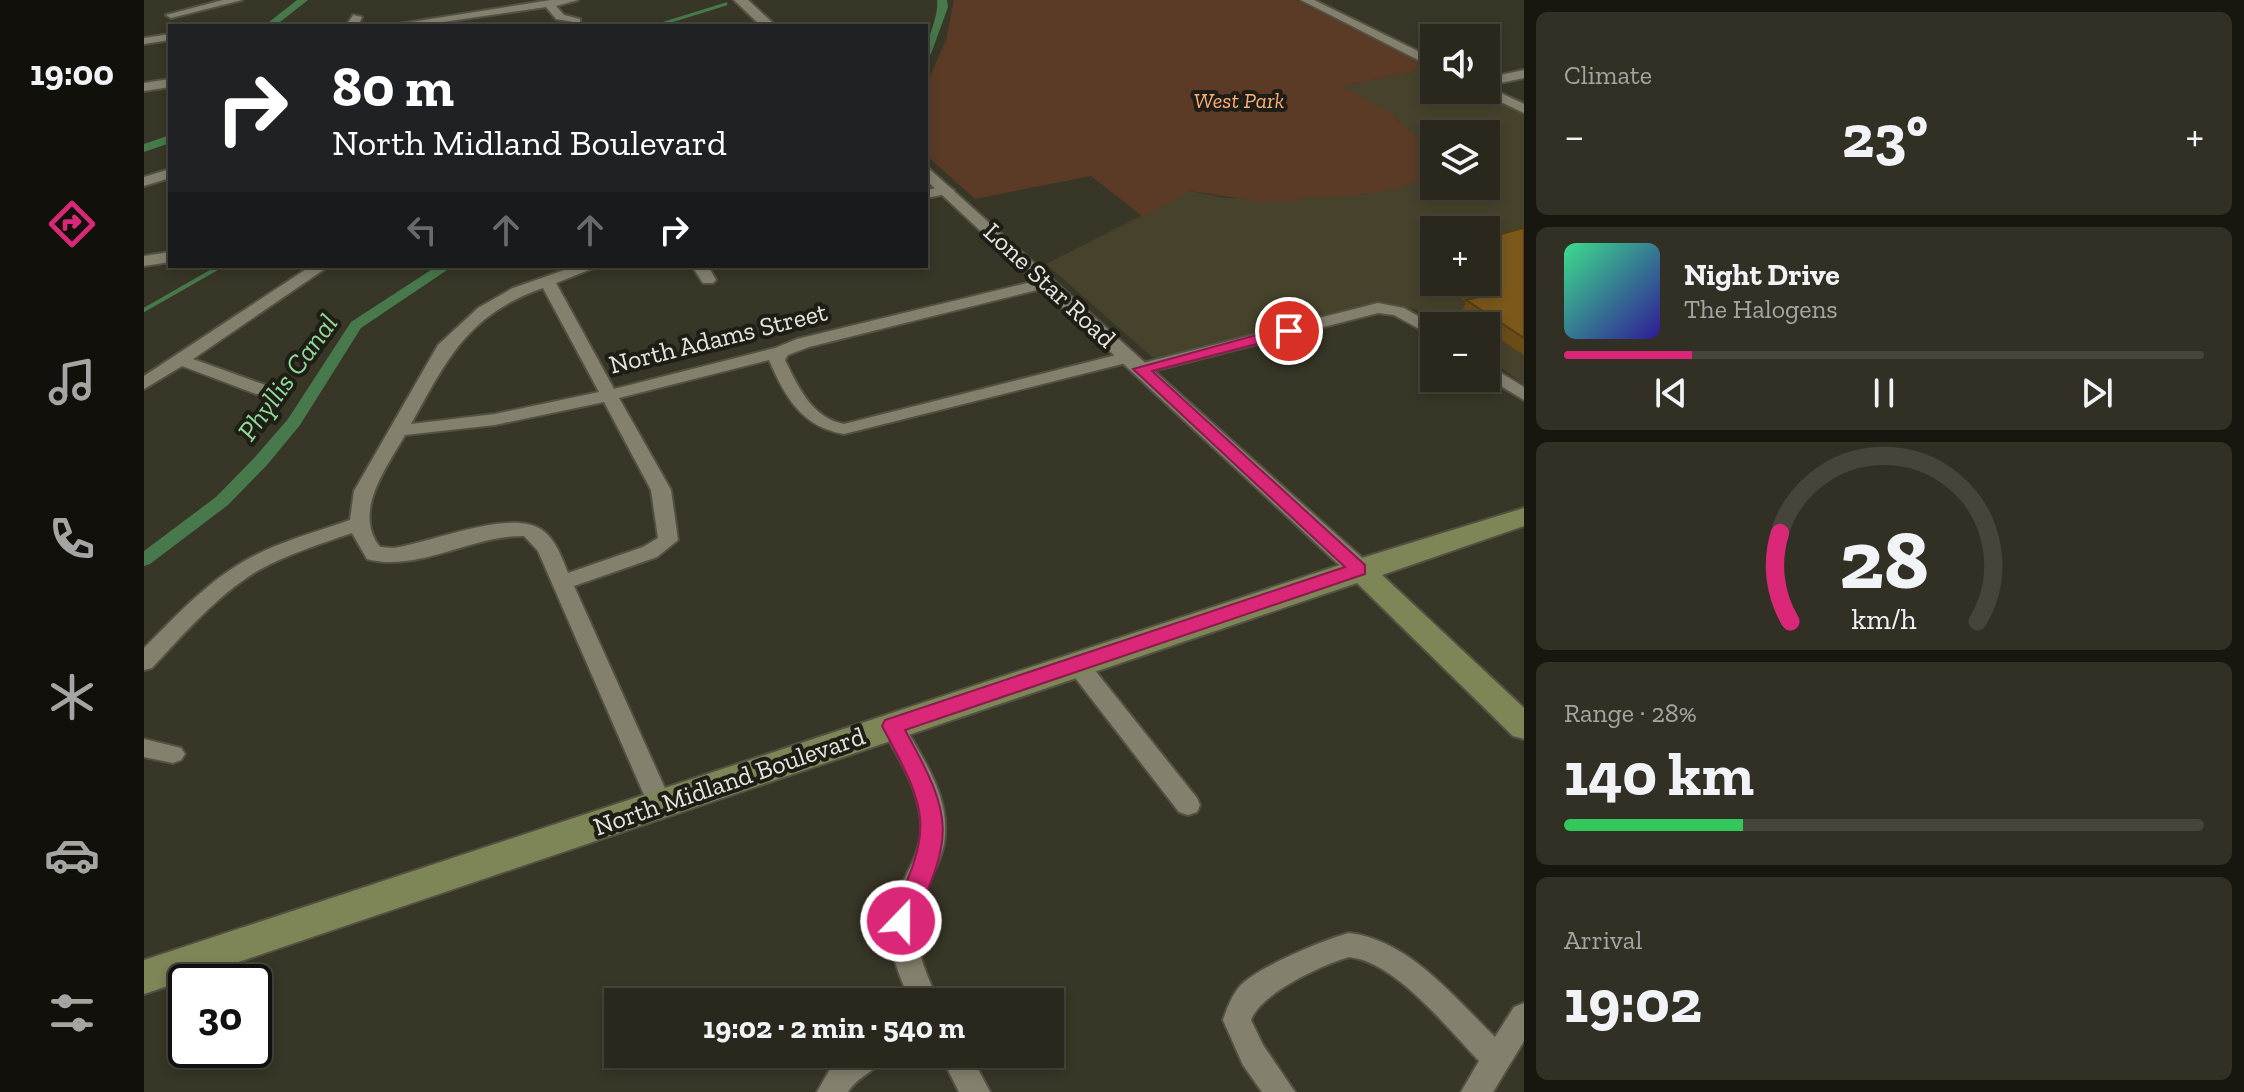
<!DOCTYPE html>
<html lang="en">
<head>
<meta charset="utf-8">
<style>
  :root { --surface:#2a281c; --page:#323025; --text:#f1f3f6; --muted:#a5a6a3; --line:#46443b; --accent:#db2777 }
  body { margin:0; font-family:"Zilla Slab",serif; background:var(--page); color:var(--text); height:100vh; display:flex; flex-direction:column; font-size:30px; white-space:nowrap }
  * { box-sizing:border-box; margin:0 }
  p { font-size:26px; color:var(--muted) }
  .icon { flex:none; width:44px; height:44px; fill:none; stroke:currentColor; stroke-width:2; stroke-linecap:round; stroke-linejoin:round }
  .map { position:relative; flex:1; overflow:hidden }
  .side { display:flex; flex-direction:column; gap:12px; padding:12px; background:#17160f; width:720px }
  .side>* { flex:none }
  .hud { position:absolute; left:24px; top:24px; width:760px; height:244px; border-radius:0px; box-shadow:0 4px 12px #0003,0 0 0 2px var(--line); background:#202124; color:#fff; overflow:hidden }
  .tools { position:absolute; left:1276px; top:24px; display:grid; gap:16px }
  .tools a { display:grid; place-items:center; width:80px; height:80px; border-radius:0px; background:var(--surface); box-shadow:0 4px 12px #0003,0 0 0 2px var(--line); font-size:40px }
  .speed { position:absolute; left:24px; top:964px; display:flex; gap:16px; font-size:40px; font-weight:700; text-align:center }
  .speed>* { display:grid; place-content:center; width:104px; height:104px; border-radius:50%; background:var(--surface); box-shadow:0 4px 12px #0003,0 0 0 2px var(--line); line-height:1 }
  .speed .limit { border:4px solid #111; border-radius:12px; background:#fff; color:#111 }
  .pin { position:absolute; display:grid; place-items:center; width:68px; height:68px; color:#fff; margin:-34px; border:4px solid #fff; border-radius:50%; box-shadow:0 2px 8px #0007 }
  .me { position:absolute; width:88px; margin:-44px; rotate:22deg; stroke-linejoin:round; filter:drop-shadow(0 0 6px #0008) }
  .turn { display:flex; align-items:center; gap:28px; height:168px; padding:0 32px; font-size:36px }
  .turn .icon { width:104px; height:104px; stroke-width:2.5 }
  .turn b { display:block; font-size:56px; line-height:68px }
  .lanes { display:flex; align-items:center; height:76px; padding:0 32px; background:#0003; justify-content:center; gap:40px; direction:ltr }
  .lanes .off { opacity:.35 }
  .big { font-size:60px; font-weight:700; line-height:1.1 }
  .side .widget { flex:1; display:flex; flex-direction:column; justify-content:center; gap:12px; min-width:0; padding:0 28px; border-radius:12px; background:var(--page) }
  .side .dial { align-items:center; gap:0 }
  .dial svg { height:208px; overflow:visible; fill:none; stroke:var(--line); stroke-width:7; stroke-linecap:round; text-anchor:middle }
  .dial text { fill:var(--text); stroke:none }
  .song { display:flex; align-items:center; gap:24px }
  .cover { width:96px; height:96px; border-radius:12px; background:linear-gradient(135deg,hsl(150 70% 55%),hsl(250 70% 35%)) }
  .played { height:8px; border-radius:4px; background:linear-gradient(90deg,var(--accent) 20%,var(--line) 20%) }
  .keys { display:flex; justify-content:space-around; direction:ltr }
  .heat { display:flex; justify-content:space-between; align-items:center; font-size:44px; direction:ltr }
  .charge { height:12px; border-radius:6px; background:linear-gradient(90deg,#34c759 28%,var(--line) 0) }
  .trip { position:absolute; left:460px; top:988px; width:460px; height:80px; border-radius:0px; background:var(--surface); box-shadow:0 4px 12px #0003,0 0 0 2px var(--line); font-weight:700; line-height:80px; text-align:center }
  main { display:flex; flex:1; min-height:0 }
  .menu { display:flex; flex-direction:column; width:144px; justify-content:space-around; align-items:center; background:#11100b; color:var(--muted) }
  .menu .icon { width:56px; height:56px }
  .menu .on { color:var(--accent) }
  .menu b { font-size:36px; color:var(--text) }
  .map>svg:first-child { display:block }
  .built { fill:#46422c; fill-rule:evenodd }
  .green { fill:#5b3b25 }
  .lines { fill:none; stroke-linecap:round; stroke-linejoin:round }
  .stream-far1 { stroke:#47794c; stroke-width:3 }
  .stream { stroke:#47794c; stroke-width:4 }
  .canal { fill:#47794c; fill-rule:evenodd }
  .minor-casing { stroke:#535143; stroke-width:4 }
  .tertiary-casing { stroke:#535143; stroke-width:4 }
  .secondary-casing { stroke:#535143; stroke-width:4 }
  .minor { fill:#83806e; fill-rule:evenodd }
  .tertiary { fill:#83806e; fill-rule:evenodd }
  .secondary { fill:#7e8556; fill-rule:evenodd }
  .wall { fill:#6b4d17 }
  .building { fill:#7c591b; stroke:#573e13; stroke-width:2 }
  .route { fill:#db2777; stroke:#8e194d; stroke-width:2 }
  .labels { text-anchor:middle; stroke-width:8; stroke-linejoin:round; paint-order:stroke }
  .far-park-label { font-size:22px; font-style:italic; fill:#ffae77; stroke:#1e1d16 }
  .street-label { font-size:26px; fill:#e7e5db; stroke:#1e1d16 }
  .water-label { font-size:28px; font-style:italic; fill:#90da97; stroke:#1e1d16 }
</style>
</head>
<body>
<main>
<nav class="menu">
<b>19:00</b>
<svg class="icon on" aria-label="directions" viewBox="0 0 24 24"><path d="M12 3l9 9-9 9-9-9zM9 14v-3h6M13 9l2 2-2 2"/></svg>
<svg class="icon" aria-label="music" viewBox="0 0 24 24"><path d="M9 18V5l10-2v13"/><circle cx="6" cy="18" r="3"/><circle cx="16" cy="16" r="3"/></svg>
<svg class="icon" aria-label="phone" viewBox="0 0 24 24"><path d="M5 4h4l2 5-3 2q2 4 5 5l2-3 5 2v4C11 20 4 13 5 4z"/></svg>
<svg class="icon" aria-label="climate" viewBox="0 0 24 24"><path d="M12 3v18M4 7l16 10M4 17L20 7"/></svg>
<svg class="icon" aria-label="car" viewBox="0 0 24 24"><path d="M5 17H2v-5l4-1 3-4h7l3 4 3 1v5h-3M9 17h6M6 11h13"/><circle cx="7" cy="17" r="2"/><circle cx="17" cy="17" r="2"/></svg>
<svg class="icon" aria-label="filters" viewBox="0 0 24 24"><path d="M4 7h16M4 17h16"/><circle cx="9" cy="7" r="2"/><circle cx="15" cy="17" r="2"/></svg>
</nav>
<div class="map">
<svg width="1380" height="1092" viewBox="0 0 1380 1092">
  <rect width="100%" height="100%" fill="#383626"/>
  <path class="built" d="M1287,68L1290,70V90H1330L1380,115V385L1342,356V326H1298L1274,310L1248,304L1225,305L1019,358L1008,357L902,264L1046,191L1081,198L1223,194L1277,141L1249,117L1197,86ZM1290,134H1342V186H1290ZM1290,230H1342V282H1290Z"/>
  <path class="green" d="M810,0H1152L1287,68L1198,86L1254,117L1250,118C1263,129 1282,140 1287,158C1297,197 1178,197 1155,198L1157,201L1120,202L1046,191L999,217L947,176L831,199L782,155V85L802,40Z"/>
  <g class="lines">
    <polyline class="stream-far1" points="511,26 582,4"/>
    <polyline class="stream" points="0,310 77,266"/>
    <g class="canal">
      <polygon points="153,0 164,0 131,26 120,26"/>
      <path d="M793,0H803L804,7L787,54L782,57C782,37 795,18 793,0Z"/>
      <polygon points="26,135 26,143 0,152 0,144"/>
      <polygon points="293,266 309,266 217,328 156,425 123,465 84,505 6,564 0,566 0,551 72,497 111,457 144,419 207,322"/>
    </g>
    <defs>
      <g id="minor">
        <polygon points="79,0 98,0 27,18 22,15"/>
        <polygon points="407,0 434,0 412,6 420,15 436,19 436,23 412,19 402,7 271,26 242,26"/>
        <polygon points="1157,0 1170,0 1290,59 1290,68"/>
        <polygon points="209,15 218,17 214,26 202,26"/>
        <polygon points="26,34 26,40 0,44 0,38"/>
        <polygon points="1380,70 1380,78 1342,86 1342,78"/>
        <polygon points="26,79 26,87 0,91 0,83"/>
        <polygon points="1342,86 1380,104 1380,113 1338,93 1336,90 1342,90"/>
        <polygon points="26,169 26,178 0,186 0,177"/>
        <polygon points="803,186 810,190 808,193 782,198 782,190"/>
        <polygon points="26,252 26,262 0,266 0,256"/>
        <polygon points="167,266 185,266 49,359 124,386 127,390 124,394 112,394 38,366 0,389 0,376"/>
        <path d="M432,266H455L412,283L470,389L631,348L653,339L904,278L909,280V286L665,347L644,355L641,360C654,387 668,418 700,424L984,352L992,357L990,361L700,434C658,427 641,397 625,360L475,398L527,490L534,540L513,557L430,586L528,804L525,811L516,814L507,811L504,804L394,551L380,536C328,535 274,573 223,559L208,533C176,544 144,554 115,570C73,595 41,633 8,668L0,670V648C30,618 60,585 97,563C130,543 169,533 206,520L210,491L294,345L334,308L369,288ZM399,288L455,392L351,414L267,424C303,359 324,314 399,288ZM460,402L507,490L514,538L499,547L424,573C418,558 412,540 398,530C368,508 286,543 250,548L236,547C208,512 243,467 261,435L351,425Z"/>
        <polygon points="548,266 564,266 572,280 569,283 559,283"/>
        <polygon points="1234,303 1260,308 1291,326 1290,337 1250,315 1234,313 997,374 989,369 991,365"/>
        <polygon points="1342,364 1380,387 1380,400 1342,377"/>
        <polygon points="933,656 941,658 1053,798 1056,805 1053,812 1044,815 1035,812 925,670 922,664 925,658"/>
        <path d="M749,717L757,720C776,754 804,792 801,833C801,852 791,869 783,885C762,929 776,961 795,1002H767C748,961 737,928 757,886C765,869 775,853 777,834C780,795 755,759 737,726L741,720Z"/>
        <polygon points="0,739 37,748 41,754 37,760 29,763 0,757"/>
        <path d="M1205,933C1265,940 1310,997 1351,1037L1370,1007L1380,1003V1041L1349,1092H1317L1335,1061C1303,1028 1252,962 1205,957C1178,965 1117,993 1107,1020L1119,1045L1151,1092H1118L1099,1065L1079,1020C1083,1008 1088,995 1096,986C1114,967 1179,940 1205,933Z"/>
        <path d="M703,1054H742C735,1071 714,1075 704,1092H673L690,1062Z"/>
        <polygon points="796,1054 826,1054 846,1092 815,1092"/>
      </g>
      <g id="tertiary">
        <polygon points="590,0 604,0 632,26 617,26"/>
        <polygon points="782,166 1224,563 1227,569 1224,575 1206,575 782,180"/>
      </g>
      <polygon id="secondary" points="1380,508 1380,526 1238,575 1380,708 1380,739 1369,736 1213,583 0,994 0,960 1205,562"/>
    </defs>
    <use href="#minor" class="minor-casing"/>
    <use href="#tertiary" class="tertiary-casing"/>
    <use href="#secondary" class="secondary-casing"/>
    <use href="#minor" class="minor"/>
    <use href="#tertiary" class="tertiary"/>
    <use href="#secondary" class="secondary"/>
  </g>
  <polygon class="wall" points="1380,228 1380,355 1342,330 1342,326 1336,326 1317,314 1322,302 1314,296 1318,282 1345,275 1348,262 1342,258 1342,238"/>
  <polygon class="building" points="1380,228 1380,338 1322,300 1339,296 1318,282 1342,282 1342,276 1347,275 1353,248 1342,242 1342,238"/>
  <path class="route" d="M1145,326L1151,327V334L1008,371L1221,565V574L761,730C811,820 810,836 766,929L757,932L749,929L745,921C789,828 787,816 738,726L741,720L1201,567L989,369Z"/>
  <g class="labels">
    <g class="far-park-label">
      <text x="1095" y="108">West Park</text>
    </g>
    <g class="street-label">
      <text transform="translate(906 285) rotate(43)" y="9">Lone Star Road</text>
      <text transform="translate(574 338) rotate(-14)" y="9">North Adams Street</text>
      <text transform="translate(585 781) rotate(-19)" y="9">North Midland Boulevard</text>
    </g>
    <g class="water-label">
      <text transform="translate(143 377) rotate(-54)" y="10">Phyllis Canal</text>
    </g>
  </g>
</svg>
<div class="tools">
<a><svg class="icon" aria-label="sound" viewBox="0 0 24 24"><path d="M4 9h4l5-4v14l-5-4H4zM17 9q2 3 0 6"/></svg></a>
<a><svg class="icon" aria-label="layers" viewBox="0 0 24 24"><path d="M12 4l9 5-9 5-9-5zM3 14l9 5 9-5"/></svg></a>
<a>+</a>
<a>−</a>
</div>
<div class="speed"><div class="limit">30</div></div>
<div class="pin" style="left:1145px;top:331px;background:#d93025"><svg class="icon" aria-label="arrive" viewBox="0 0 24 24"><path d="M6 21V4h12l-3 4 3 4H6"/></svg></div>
<svg class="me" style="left:757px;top:921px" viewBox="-20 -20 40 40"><circle r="17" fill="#db2777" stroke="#fff" stroke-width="3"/><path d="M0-11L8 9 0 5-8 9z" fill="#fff"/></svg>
<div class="trip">19:02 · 2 min · 540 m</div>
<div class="hud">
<div class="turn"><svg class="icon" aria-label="right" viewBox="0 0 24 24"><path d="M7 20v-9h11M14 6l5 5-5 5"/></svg><div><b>80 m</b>North Midland Boulevard</div></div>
<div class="lanes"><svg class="icon off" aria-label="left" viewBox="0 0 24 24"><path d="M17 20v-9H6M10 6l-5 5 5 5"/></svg><svg class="icon off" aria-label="ahead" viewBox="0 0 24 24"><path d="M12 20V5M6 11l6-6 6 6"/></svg><svg class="icon off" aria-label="ahead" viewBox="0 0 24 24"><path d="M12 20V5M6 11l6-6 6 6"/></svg><svg class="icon" aria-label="right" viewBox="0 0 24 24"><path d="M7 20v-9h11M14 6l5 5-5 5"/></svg></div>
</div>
</div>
<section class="side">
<div class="widget"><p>Climate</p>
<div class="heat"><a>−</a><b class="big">23°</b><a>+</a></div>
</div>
<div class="widget">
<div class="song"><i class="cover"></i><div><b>Night Drive</b><p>The Halogens</p></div></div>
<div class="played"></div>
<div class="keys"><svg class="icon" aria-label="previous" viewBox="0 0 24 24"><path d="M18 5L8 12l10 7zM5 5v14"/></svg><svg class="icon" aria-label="pause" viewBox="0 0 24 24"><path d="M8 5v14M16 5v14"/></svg><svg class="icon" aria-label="next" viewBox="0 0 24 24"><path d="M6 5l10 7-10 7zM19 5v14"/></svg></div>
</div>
<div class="widget dial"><svg viewBox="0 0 100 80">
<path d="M14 69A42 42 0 1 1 86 69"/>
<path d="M14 69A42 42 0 0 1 10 35" stroke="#db2777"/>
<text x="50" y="56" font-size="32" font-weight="700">28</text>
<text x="50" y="72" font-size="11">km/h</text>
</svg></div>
<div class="widget"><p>Range · 28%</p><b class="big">140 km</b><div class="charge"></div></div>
<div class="widget"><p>Arrival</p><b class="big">19:02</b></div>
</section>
</main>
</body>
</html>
